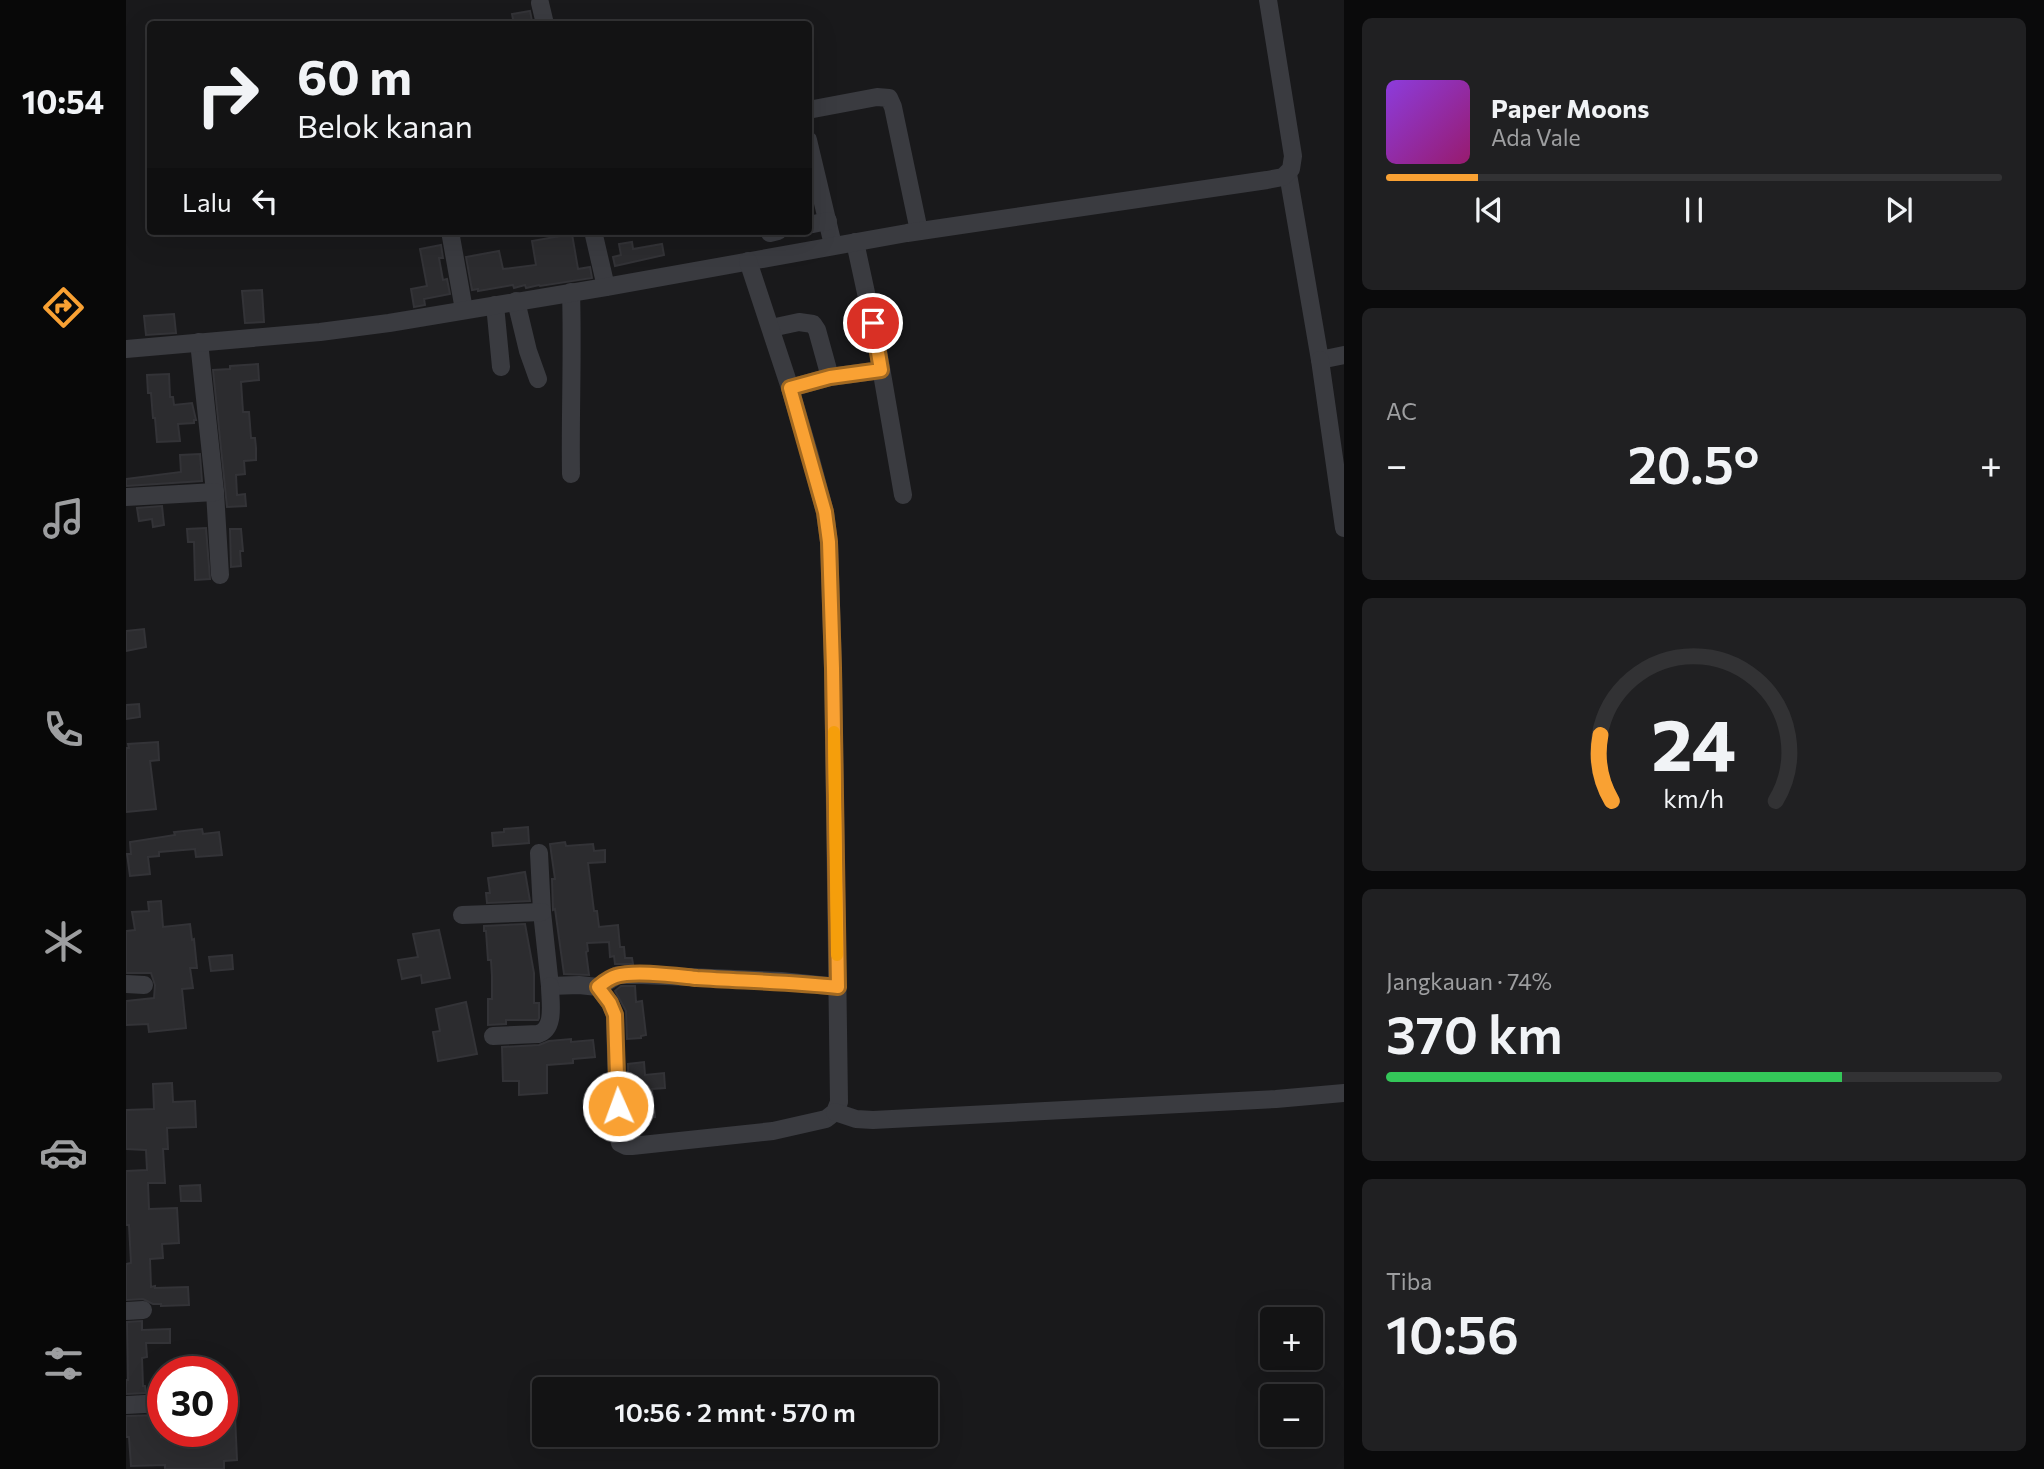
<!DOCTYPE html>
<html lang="id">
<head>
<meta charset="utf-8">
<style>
  :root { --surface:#131314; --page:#202022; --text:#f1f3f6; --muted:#9d9ea0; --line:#323234; --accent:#f9a133 }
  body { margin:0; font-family:Commissioner,sans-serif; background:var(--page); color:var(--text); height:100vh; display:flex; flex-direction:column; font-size:26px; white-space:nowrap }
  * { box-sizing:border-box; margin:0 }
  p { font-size:23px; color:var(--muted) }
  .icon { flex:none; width:38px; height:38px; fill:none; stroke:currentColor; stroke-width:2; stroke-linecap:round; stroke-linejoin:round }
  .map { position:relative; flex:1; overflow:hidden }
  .details { display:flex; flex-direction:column; gap:18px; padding:18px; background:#0a0a0b; width:700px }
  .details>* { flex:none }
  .guide { position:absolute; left:21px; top:21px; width:665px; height:214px; border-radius:7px; box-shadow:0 7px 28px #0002,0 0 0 2px var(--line); background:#131314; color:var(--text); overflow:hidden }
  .fabs { position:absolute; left:1134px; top:1307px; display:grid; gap:14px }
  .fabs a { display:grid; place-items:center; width:63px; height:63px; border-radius:7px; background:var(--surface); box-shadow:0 7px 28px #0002,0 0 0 2px var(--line); font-size:35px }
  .speed { position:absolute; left:21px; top:1356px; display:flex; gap:14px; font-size:35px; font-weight:700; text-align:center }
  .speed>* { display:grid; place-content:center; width:91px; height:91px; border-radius:50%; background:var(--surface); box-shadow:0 7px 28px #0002,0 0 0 2px var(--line); line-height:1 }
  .speed .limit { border:10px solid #d22; background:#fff; color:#111 }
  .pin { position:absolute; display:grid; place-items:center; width:60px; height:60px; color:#fff; margin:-30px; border:4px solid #fff; border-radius:50%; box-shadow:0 2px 7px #0007 }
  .me { position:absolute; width:77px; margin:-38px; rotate:358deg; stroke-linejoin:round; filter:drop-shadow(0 0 5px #0008) }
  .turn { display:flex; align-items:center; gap:24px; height:147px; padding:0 35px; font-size:32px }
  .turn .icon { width:91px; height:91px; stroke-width:2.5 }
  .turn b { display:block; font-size:49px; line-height:60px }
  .then { display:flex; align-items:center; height:66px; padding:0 35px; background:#0003; gap:14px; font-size:26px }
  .big { font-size:52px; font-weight:600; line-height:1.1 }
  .details .card { flex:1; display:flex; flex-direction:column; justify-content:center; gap:10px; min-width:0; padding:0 24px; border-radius:10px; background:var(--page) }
  .details .dial { align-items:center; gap:0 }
  .dial svg { height:182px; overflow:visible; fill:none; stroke:var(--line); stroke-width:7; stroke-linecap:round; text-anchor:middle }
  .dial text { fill:var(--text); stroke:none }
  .song { display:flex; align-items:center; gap:21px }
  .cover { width:84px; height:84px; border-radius:10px; background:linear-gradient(135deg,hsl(270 70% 55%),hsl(320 70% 35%)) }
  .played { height:7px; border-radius:4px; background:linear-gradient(90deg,var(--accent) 15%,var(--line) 15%) }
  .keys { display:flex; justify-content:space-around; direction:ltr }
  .heat { display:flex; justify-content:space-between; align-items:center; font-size:38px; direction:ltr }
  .charge { height:10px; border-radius:5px; background:linear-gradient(90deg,#34c759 74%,var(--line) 0) }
  .trip { position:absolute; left:406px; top:1377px; width:406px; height:70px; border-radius:7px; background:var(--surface); box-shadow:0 7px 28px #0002,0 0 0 2px var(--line); font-weight:600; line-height:70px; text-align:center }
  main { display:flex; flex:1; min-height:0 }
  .menu { display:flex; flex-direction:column; width:126px; justify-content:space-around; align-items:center; background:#080808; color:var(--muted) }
  .menu .icon { width:49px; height:49px }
  .menu .selected { color:var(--accent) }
  .menu b { font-size:32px; color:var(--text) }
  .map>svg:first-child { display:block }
  .building { fill:#2c2c2f; stroke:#333337; stroke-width:2 }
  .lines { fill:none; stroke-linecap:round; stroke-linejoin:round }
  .minor { stroke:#3a3b40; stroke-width:18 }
  .route-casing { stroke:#a26921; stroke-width:18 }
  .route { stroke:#f9a133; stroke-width:12 }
  .slow { stroke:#f59e0b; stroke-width:12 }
</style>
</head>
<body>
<main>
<nav class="menu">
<b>10:54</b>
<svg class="icon selected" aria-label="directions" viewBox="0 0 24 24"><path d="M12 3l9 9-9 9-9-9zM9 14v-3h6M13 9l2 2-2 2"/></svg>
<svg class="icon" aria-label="music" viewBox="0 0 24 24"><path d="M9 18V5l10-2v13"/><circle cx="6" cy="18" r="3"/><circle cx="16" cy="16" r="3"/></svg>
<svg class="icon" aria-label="phone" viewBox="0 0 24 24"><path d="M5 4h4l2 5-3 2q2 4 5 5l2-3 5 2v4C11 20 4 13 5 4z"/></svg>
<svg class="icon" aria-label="climate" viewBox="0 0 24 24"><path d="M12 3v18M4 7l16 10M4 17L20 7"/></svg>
<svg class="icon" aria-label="car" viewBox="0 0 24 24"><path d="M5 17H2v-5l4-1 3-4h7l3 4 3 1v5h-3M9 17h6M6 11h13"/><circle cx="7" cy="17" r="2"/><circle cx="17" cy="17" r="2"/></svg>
<svg class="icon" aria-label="filters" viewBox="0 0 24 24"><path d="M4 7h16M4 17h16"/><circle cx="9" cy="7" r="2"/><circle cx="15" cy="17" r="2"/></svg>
</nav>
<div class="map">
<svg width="1218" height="1469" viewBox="0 0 1218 1469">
  <rect width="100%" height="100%" fill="#19191b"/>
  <g class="building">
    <polygon points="404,11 406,21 388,24 386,14"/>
    <polygon points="446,234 452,269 464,267 466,278 414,286 413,285 400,288 399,285 388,288 387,285 352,291 352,289 346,290 340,257 373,251 377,269 410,265 406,241"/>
    <polygon points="506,242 507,249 536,244 538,255 489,266 487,257 495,255 493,244"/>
    <polygon points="315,245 317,258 313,258 317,280 321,279 324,294 298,299 299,305 288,307 285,289 301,286 294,249"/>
    <polygon points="136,290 138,322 119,323 116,291"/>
    <polygon points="48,314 50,333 20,335 18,316"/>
    <polygon points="132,364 133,380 115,382 117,412 123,412 125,438 129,438 130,448 130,460 118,461 119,474 110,475 111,495 119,494 120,506 101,507 87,370 104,369 104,366"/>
    <polygon points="43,374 44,397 47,397 48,405 66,403 70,420 68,420 68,423 52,424 54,441 31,442 29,418 27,418 25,393 22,393 21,375"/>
    <polygon points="74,454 76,481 0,486 0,479 55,472 54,455"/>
    <polygon points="36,506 38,525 27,527 26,519 13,521 11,508"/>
    <polygon points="80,528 84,579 69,580 68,542 62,542 61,529"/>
    <polygon points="104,529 115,529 117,551 114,551 115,566 105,567"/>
    <polygon points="18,629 20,647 0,651 0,631"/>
    <polygon points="13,704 14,717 0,719 0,705"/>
    <polygon points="32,742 33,760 24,761 30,809 0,812 0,748 3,748 2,744"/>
    <polygon points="402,827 403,843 367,846 366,833 378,832 378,829"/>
    <polygon points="76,829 77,834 93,832 96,855 70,857 69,849 33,852 33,856 22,857 24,874 4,876 1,854 5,854 4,842 49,835 48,832"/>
    <polygon points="439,842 440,846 467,844 468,851 479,850 479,862 462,863 468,911 471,911 473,927 492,925 494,947 498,947 499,958 506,958 507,964 489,964 488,956 484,957 483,942 461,943 462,951 460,952 463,975 438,974 429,909 427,910 426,879 429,879 424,844"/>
    <polygon points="399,872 404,901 361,903 360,893 364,893 362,878"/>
    <polygon points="35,901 37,927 64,924 66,940 68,939 71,968 64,968 67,988 56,989 60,1028 23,1032 22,1024 0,1025 0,1001 28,998 29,985 25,973 0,973 0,931 9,930 6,912 23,911 22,902"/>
    <polygon points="399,924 408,973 408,1003 413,1003 413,1018 412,1020 380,1020 380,1024 362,1025 362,999 366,999 366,976 365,960 362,960 360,931 358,931 358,926"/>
    <polygon points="313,930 324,978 296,983 295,975 276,979 272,960 292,957 287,934"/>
    <polygon points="106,955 107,969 85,971 83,957"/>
    <polygon points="495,986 509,986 510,1002 516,1001 520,1035 515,1036 515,1038 501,1039 500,1011 489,991"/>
    <polygon points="340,1002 351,1054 312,1061 307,1032 314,1031 310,1009"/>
    <polygon points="445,1039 445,1042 467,1040 469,1057 447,1059 447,1063 421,1065 421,1093 393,1095 393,1081 377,1081 376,1047 413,1045 423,1041"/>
    <polygon points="518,1062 519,1075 538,1073 539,1088 526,1089 529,1117 503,1119 502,1064"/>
    <polygon points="46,1083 47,1102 69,1101 70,1127 41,1128 42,1149 37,1149 39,1183 22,1183 23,1209 51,1208 53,1243 36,1244 37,1258 24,1259 25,1287 29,1286 29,1288 62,1287 63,1305 35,1306 35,1304 27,1304 17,1299 0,1300 0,1264 5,1263 3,1225 0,1225 0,1171 21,1170 20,1150 0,1149 0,1110 28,1109 27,1084"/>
    <polygon points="74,1185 75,1201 55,1201 54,1186"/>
    <polygon points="16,1321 16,1330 44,1329 44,1343 20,1343 21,1357 16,1358 17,1386 19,1386 20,1393 0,1394 0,1380 2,1380 1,1322"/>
    <polygon points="34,1415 35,1437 59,1436 59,1433 69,1433 69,1436 96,1435 96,1416 109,1415 111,1460 98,1461 98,1469 39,1469 39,1465 5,1466 3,1437 0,1437 0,1416"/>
  </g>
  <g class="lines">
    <g class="minor">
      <polyline points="414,3 419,24"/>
      <polyline points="682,110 751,97 763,98 767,107 793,231"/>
      <polyline points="682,140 707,245"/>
      <polyline points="1162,174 1194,360 1218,355"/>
      <polyline points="682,225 702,221"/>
      <polyline points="324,231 338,310"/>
      <polyline points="467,231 480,287"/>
      <polyline points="644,233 652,231"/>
      <polyline points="729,242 750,339 777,495"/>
      <path d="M445,292C447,353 444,413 445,474"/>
      <polyline points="390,301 402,351 412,379"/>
      <polyline points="369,305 375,367"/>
      <polyline points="645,328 673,322 687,324 691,330 704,377"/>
      <polyline points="73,342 89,492 94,575"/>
      <polyline points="0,349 194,332 263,323 480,287 781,233 1141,180 1157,177 1165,169 1167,156 1142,0"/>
      <polyline points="1194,360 1218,528"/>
      <polyline points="664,388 704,377 755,370"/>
      <polyline points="0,497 89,492"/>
      <polyline points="413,853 416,912 424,986 453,985 472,987 484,1003 489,1015 492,1135 494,1143 500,1146 506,1146 647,1131 700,1119 709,1112 713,1102 707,668 703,542 699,512 684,456 664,388 622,261"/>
      <polyline points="336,915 416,912"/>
      <polyline points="0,984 18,985"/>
      <polyline points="472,987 492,975 516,975 655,981 712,987"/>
      <path d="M367,1036L412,1034C430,1029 424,1001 424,986"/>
      <polyline points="709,1112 730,1119 747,1120 1150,1099 1218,1093"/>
      <polyline points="0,1311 17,1310"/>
      <polyline points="0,1405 37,1403"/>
    </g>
  </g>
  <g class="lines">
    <defs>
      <path id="route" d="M492,1106L489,1015L484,1003L472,987C477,983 483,978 490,976C509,970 551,976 571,978C618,981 665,982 712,987L707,668L703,542L699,512L664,388L704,377L755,370L747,323"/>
    </defs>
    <use href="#route" class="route-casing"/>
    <use href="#route" class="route"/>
    <polyline class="slow" points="708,732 711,955"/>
  </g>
</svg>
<div class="fabs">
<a>+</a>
<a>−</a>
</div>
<div class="speed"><div class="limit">30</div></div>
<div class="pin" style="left:747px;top:323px;background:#d93025"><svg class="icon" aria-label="arrive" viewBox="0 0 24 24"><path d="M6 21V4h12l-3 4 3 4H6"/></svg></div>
<svg class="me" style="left:492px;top:1106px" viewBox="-20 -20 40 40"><circle r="17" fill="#f9a133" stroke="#fff" stroke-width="3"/><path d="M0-11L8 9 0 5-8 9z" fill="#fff"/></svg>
<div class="trip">10:56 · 2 mnt · 570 m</div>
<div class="guide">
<div class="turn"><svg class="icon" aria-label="right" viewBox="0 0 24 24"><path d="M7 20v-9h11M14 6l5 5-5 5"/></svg><div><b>60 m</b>Belok kanan</div></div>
<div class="then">Lalu<svg class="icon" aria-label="left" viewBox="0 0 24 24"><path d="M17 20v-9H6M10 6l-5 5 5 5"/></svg></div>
</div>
</div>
<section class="details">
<div class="card">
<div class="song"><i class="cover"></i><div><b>Paper Moons</b><p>Ada Vale</p></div></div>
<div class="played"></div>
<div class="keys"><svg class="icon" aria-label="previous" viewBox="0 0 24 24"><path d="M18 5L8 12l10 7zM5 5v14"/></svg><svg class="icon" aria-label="pause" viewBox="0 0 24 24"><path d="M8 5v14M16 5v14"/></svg><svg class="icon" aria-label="next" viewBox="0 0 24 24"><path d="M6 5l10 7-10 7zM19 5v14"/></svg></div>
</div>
<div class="card"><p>AC</p>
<div class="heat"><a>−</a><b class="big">20.5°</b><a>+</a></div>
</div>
<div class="card dial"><svg viewBox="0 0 100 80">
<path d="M14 69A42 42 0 1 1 86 69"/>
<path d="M14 69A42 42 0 0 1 9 40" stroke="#f9a133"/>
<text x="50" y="56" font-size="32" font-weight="700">24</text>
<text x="50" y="72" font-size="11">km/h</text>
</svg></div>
<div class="card"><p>Jangkauan · 74%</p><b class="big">370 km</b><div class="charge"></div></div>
<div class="card"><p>Tiba</p><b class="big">10:56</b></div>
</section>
</main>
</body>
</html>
